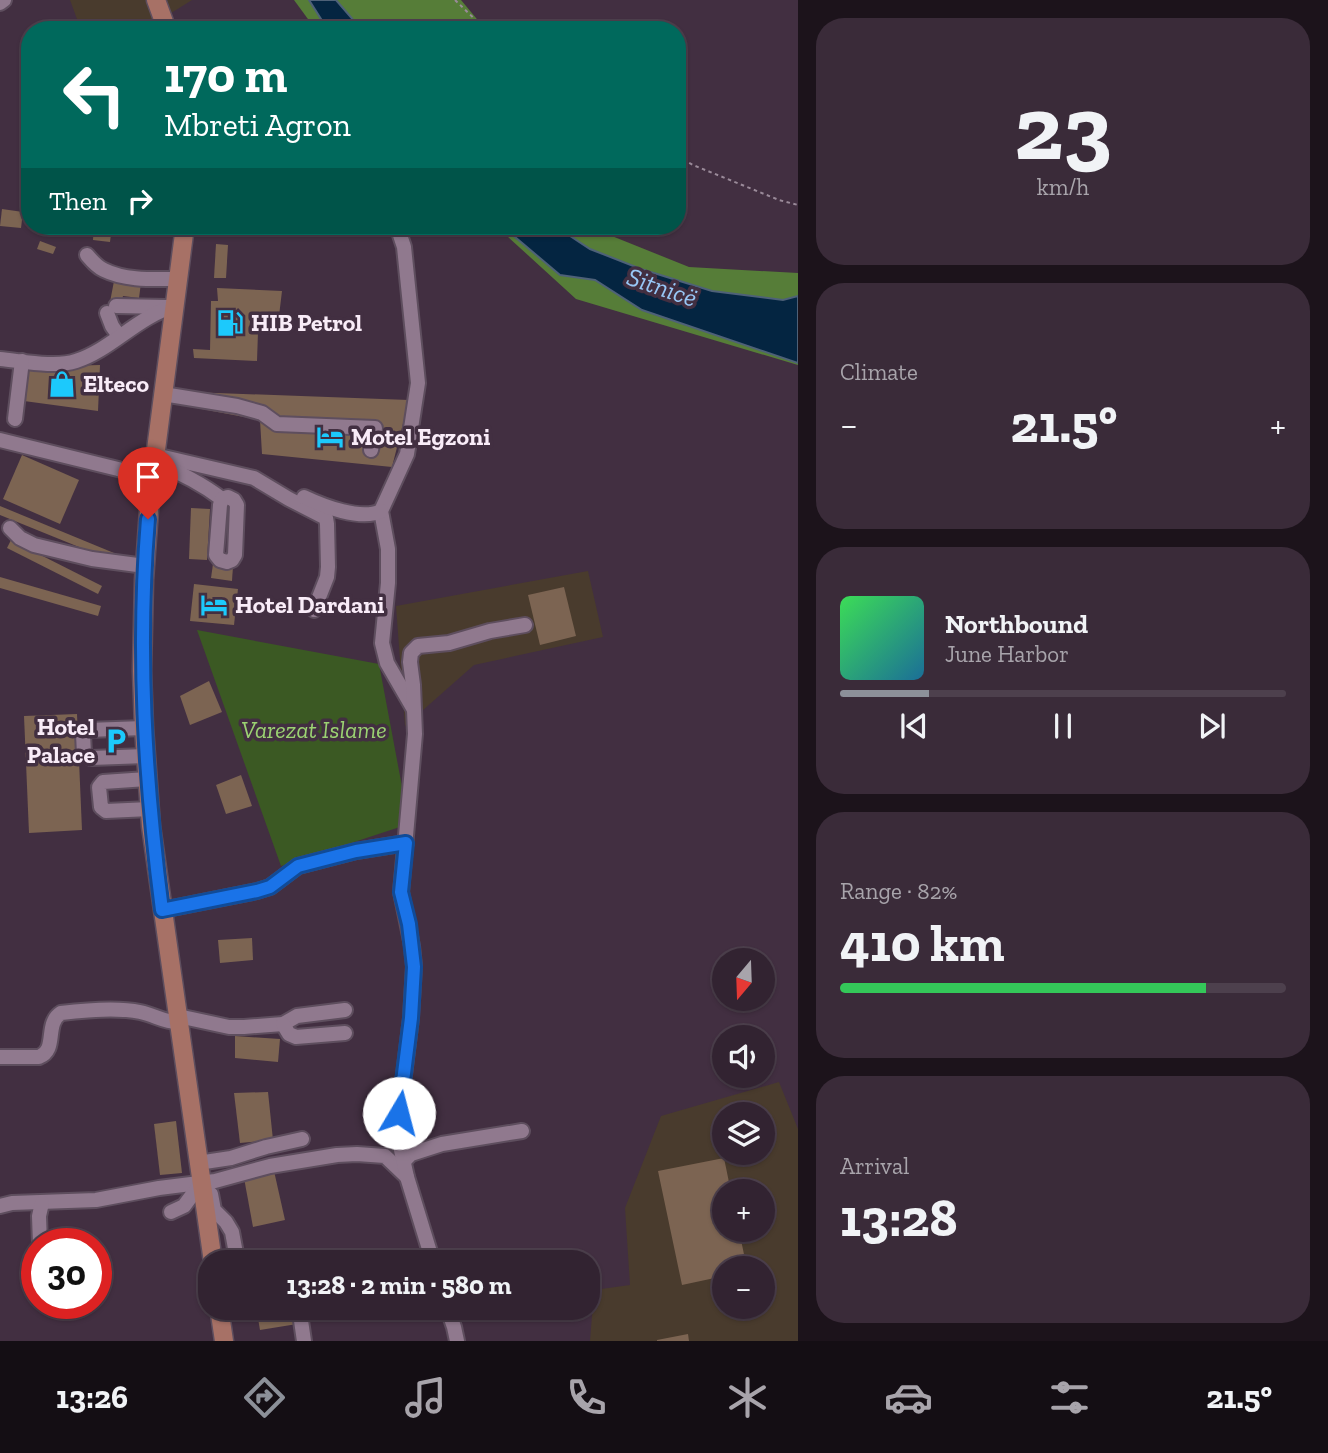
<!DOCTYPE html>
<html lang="en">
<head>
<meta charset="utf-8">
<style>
  :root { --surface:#322331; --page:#3a2b39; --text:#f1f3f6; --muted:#a8a4ab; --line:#4d404d; --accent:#8c9099 }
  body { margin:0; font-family:"Zilla Slab",serif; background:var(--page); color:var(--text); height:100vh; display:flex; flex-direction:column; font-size:26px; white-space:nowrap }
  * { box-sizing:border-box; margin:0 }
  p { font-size:23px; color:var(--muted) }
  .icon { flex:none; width:38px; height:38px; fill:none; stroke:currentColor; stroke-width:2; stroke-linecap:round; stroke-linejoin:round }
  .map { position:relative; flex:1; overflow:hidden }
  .sheet { display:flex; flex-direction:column; gap:18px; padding:18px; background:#1c131b; width:530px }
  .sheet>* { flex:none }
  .hud { position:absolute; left:21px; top:21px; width:665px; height:214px; border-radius:28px; box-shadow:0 2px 5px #0004,0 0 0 2px var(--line); background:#00695c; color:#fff; overflow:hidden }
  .needle { width:46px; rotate:199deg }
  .fabs { position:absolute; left:712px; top:948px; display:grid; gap:14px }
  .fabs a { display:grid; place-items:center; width:63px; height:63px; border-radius:50%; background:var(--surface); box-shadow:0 2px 5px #0004,0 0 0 2px var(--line); font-size:35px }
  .speed { position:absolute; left:21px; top:1228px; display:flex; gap:14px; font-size:35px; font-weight:700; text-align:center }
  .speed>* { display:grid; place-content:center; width:91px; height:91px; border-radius:50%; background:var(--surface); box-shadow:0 2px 5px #0004,0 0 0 2px var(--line); line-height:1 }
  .speed .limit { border:10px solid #d22; background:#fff; color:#111 }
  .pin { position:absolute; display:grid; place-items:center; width:60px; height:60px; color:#fff; margin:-72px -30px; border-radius:50% 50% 50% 0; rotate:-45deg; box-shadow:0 0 7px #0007 }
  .pin .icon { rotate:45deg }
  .me { position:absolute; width:77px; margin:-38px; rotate:8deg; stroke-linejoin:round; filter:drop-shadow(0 0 5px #0008) }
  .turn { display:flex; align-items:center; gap:24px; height:147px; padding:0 28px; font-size:32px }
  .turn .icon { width:91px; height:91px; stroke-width:2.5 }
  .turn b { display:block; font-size:49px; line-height:60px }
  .then { display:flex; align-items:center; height:66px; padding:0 28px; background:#0003; gap:14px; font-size:26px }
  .big { font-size:52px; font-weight:800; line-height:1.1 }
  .sheet .card { flex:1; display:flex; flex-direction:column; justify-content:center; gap:10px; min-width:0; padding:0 24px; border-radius:28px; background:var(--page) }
  .sheet .dial { align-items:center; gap:0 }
  .dial b { font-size:91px; line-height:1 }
  .song { display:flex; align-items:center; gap:21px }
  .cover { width:84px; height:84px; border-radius:10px; background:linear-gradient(135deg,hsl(130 70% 55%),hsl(200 70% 35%)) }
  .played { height:7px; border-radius:4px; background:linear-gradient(90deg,var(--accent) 20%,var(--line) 20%) }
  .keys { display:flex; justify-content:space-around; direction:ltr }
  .heat { display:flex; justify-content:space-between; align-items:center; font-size:38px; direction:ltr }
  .charge { height:10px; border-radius:5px; background:linear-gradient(90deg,#34c759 82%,var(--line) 0) }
  .trip { position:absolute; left:198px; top:1250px; width:402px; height:70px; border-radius:28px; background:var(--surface); box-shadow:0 2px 5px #0004,0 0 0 2px var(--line); font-weight:800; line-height:70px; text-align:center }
  .menu { display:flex; height:112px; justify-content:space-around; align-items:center; background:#140e14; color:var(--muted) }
  .menu .icon { width:49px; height:49px }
  .menu .active { color:var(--accent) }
  .menu b { font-size:32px; color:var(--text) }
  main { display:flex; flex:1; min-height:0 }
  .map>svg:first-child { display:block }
  .commercial { fill:#493b2d; fill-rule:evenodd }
  .green { fill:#3b5923 }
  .forest { fill:#567d38 }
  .water { fill:#042541; stroke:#4e6178; stroke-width:2 }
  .building { fill:#7c6452 }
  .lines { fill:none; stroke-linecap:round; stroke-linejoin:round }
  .minor-casing { stroke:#5e4e5e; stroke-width:18 }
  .major-casing { stroke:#5e4e5e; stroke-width:21 }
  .path { stroke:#9a8a99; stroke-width:2; stroke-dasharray:3.5 3.5; stroke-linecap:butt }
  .minor { stroke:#90798e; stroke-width:14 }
  .major { stroke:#a77166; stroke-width:18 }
  .route-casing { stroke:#114b97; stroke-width:18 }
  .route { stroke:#1a73e8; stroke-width:12 }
  .labels { text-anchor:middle; stroke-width:7; stroke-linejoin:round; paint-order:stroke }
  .poi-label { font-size:24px; font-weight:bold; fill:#f9ecf8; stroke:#422f41; text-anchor:start }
  .park-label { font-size:24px; font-style:italic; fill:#9bd272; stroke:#422f41 }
  .water-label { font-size:26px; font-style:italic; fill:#98c7f6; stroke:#422f41 }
</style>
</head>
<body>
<main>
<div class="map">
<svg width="798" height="1341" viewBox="0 0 798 1341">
  <rect width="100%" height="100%" fill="#422f41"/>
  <g class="commercial">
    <polygon points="70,0 192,0 168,15 171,30 81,30"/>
    <polygon points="588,571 603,637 474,665 405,726 396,606"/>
    <path d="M779,1082L798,1129V1341H590L594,1290L630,1285L625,1208L661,1116ZM724,1115H763V1153H724ZM724,1192H763V1230H724ZM724,1269H763V1307H724Z"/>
  </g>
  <polygon class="green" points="197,630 379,664 409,824 281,866"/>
  <g class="forest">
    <polygon points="294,0 461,0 486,30 316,30"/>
    <polygon points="496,226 587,226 689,267 798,273 798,365 576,299"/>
  </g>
  <g class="water">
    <polygon points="309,0 336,0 362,30 328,30"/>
    <polygon points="502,226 555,226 590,249 641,269 712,291 783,300 798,296 798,363 642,310 595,280 560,275"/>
  </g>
  <g class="building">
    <polygon points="2,209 23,212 21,228 0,226"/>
    <polygon points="94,226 112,227 110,242 93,240"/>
    <polygon points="40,241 56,247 53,254 37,249"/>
    <polygon points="216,244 228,245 226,278 214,278"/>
    <polygon points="114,281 141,283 139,298 123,296 121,305 110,302"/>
    <polygon points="217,288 282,291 279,316 251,315 249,329 258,332 257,361 194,358 193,349 210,350 211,301 218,301"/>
    <polygon points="100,365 98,411 24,401 27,367"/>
    <polygon points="190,392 409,400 392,467 262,454 260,420 191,407"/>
    <polygon points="22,455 79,480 60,524 3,499"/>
    <polygon points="0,506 114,553 111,560 0,515"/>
    <polygon points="191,508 210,509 207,560 189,559"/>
    <polygon points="11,540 102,586 98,594 7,548"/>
    <polygon points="213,564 233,566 232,581 211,578"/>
    <polygon points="0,577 101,606 98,616 0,588"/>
    <polygon points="194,584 238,589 234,625 190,621"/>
    <polygon points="564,587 576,636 540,645 528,595"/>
    <polygon points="209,681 222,712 190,725 180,696"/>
    <polygon points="77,714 82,830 29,833 24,716"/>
    <polygon points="241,775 252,806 226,814 216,785"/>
    <polygon points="252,938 253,960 220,963 218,940"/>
    <polygon points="235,1036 280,1039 278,1062 235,1058"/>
    <polygon points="268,1092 273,1140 240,1143 234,1093"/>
    <polygon points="176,1121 182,1173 160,1175 154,1124"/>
    <polygon points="724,1158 731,1192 724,1192 724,1230 739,1230 747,1269 724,1269 724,1276 682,1285 658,1171"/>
    <polygon points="274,1171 285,1220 253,1227 244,1178"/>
    <polygon points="256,1307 294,1307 297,1324 260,1330"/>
    <polygon points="688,1334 689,1341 657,1341 657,1340"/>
  </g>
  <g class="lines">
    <defs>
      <g id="minor">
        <polyline points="0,3 4,0"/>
        <polyline points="397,226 404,247 418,383 407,454 381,511 388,549 388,583 382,643 387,663 413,708"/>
        <path d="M87,255C92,261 97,267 104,270C126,281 155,279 178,279"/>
        <polyline points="116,306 167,307"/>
        <polyline points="107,313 112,326 119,336"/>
        <path d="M0,359C22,361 55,368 76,361C111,350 138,316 175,306"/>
        <polyline points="163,394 237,406 262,413 277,424 375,428 371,450"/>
        <polyline points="15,419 22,361"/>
        <polyline points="0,440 118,469 153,480"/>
        <polyline points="155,455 254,478 289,499 326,518 327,524 328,567 327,577 314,610"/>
        <path d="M154,462C179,472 201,483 222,499"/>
        <polygon points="228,497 234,500 237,505 235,555 232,560 227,562 220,560 216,555 220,505 222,499"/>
        <path d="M304,497C323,506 361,521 381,511"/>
        <polyline points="10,528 20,538 34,545 92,559 145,566"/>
        <polyline points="144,728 87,730 83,734 84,754 91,758 146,756"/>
        <polyline points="147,779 103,782 99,787 101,807 106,811 150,809"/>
        <polyline points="162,910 257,891 270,887 298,866 356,851 406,843"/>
        <polyline points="178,1016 229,1027 244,1027 283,1024 297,1016 345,1010"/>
        <polyline points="283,1024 289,1034 296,1037 345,1033"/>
        <path d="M0,1057H39C58,1050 44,1024 61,1013C85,1010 117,1007 140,1012C155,1015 163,1022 178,1022"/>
        <polyline points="404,1161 411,1154 442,1144 522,1131"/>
        <polyline points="198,1163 231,1158 266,1147 302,1139"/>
        <polyline points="211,1194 214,1210 226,1222 232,1232 237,1259"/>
        <polyline points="0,1206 12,1203 96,1200 159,1188 215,1181 270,1166 337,1155 357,1154 385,1156 407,1177"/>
        <polyline points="171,1212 184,1206 201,1183"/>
        <polyline points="40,1244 39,1216 42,1203"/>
        <polyline points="433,1262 407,1177 397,1132 411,1018 414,966 412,946 401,892 415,734 413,685 410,662 411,653 418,646 449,643 490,631 525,625"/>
        <polyline points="299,1307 304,1341"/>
        <polyline points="447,1307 454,1327 457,1341"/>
      </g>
      <g id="major">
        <polyline points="156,0 167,30"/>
        <polyline points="185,226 150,496 144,580 142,671 144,728 151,826 213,1262"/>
        <polyline points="219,1307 224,1341"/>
      </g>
    </defs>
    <use href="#minor" class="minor-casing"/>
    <use href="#major" class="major-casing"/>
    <g class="path">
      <polyline points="455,0 486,30"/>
      <polyline points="677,156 693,165 779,200 798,205"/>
    </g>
    <use href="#minor" class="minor"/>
    <use href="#major" class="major"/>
  </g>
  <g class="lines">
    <defs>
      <path id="route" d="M148,519C137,651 145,779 162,910L257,891L270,887L298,866L356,851L406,843L401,892L409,924L414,967L411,1018L399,1113"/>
    </defs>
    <use href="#route" class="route-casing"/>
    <use href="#route" class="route"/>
  </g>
  <defs>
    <symbol id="fuel-bare" viewBox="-9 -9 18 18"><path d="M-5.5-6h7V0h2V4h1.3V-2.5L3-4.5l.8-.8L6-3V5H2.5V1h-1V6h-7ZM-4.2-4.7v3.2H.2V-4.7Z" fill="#1cc9fc" stroke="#422f41" stroke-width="2.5" paint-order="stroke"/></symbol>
    <symbol id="shop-bare" viewBox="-9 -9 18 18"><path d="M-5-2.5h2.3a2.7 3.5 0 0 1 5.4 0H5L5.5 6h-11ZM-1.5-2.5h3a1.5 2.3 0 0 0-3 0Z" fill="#1cc9fc" stroke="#422f41" stroke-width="2.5" paint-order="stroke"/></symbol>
    <symbol id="hotel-bare" viewBox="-9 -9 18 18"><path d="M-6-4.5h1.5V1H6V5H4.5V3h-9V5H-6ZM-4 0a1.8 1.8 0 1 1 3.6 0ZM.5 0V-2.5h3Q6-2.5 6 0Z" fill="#1cc9fc" stroke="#422f41" stroke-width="2.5" paint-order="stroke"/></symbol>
    <symbol id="parking-bare" viewBox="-9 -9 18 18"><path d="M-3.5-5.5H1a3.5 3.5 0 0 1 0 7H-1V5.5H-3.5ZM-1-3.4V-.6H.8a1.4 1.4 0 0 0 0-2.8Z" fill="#1cc9fc" stroke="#422f41" stroke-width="2.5" paint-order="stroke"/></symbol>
  </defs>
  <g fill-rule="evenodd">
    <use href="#fuel-bare" x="211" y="304" width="38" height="38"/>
    <use href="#shop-bare" x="43" y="365" width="38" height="38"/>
    <use href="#hotel-bare" x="311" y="418" width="38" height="38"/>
    <use href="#hotel-bare" x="195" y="586" width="38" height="38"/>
    <use href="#parking-bare" x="97" y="722" width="38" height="38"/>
  </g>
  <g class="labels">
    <g class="poi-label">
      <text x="251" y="331">HIB Petrol</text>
      <text x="83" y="392">Elteco</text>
      <text x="351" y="445">Motel Egzoni</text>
      <text x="235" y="613">Hotel Dardani</text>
      <text x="95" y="735" text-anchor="end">Hotel<tspan x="95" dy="28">Palace</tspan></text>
    </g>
    <g class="park-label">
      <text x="314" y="738">Varezat Islame</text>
    </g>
    <g class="water-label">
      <text transform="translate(662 287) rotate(19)" y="9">Sitnicë</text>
    </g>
  </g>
</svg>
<div class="fabs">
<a><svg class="needle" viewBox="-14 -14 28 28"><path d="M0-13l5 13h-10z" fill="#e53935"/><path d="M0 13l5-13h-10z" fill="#a8a4ab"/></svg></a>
<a><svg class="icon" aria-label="sound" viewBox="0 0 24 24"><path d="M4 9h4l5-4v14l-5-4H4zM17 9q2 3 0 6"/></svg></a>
<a><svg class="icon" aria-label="layers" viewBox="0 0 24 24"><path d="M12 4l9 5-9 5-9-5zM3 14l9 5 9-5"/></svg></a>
<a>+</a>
<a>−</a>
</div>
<div class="speed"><div class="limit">30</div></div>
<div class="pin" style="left:148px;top:519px;background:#d93025"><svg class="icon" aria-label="arrive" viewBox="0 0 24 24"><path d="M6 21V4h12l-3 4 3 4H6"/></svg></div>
<svg class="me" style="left:399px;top:1113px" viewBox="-20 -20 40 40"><circle r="19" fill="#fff"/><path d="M0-13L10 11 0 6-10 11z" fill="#1a73e8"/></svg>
<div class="trip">13:28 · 2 min · 580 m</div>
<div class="hud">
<div class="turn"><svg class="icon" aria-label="left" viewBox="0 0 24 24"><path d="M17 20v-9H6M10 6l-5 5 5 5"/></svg><div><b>170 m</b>Mbreti Agron</div></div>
<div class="then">Then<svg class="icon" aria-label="right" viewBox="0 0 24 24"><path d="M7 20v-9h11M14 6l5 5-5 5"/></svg></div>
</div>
</div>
<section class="sheet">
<div class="card dial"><b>23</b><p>km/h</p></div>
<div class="card"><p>Climate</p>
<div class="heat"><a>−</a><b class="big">21.5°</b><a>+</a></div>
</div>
<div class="card">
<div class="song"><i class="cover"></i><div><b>Northbound</b><p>June Harbor</p></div></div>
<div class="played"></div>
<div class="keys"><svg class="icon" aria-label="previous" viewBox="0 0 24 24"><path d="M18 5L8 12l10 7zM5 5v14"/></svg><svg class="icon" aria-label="pause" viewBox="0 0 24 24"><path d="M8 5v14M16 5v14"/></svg><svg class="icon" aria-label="next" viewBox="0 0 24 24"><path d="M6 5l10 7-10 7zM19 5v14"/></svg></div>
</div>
<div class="card"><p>Range · 82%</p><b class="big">410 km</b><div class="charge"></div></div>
<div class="card"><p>Arrival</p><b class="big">13:28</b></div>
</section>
</main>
<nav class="menu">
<b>13:26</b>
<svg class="icon active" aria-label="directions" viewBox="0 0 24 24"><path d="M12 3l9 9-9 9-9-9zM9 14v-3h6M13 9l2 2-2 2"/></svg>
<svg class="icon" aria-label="music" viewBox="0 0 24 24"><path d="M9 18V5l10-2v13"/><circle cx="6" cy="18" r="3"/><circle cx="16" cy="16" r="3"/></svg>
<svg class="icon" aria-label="phone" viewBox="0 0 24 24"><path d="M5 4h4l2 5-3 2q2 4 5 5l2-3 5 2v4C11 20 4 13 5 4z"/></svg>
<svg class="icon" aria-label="climate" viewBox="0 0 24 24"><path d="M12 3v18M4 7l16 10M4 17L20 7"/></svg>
<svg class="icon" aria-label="car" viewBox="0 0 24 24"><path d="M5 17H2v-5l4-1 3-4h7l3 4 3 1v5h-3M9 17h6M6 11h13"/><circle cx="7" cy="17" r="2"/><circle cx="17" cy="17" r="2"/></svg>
<svg class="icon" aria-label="filters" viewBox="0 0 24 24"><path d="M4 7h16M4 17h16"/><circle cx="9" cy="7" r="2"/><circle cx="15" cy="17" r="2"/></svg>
<b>21.5°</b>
</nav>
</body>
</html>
